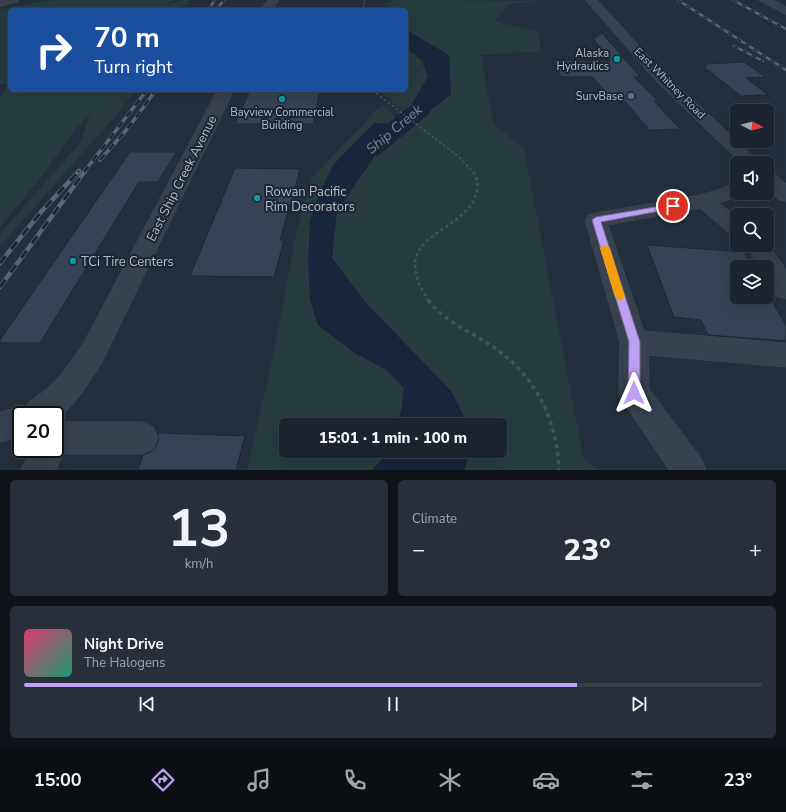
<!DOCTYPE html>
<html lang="en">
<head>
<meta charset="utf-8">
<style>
  :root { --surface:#1b232e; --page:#282f3a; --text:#f1f3f6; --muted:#a0a4aa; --line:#39404a; --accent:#bca0f2 }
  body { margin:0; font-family:"Nunito Sans",sans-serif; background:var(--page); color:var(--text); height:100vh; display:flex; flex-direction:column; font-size:15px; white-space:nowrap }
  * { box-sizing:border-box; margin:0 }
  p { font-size:13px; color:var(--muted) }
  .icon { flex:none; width:22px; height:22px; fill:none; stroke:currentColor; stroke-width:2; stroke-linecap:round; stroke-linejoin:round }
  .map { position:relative; height:470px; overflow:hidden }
  .panel { display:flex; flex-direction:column; gap:10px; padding:10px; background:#0f1319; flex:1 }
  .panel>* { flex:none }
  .guide { position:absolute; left:8px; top:8px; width:400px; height:84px; border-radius:6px; box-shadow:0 4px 16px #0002,0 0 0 1px var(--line); background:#1a4fa0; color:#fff; overflow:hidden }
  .needle { width:26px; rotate:96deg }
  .fabs { position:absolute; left:730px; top:104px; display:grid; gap:8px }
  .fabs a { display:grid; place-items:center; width:44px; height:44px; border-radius:6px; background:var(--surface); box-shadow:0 4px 16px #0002,0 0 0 1px var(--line); font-size:20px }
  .speed { position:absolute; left:12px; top:406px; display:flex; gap:8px; font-size:20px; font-weight:700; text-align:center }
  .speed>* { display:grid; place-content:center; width:52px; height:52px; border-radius:50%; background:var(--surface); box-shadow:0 4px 16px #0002,0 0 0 1px var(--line); line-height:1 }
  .speed .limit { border:2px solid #111; border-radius:6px; background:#fff; color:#111 }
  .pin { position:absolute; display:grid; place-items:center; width:34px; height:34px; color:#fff; margin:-17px; border:2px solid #fff; border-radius:50%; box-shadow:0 1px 4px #0007 }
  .me { position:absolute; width:44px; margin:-22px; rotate:0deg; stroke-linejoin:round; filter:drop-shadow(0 0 3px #0008) }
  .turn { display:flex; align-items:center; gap:14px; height:84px; padding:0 20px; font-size:18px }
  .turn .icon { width:52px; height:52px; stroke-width:2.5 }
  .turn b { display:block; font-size:28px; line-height:34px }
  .big { font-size:30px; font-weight:800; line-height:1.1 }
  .panel .widget { flex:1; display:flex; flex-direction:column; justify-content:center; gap:6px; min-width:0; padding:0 14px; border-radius:6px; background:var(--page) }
  .panel .dial { align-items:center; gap:0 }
  .dial b { font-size:52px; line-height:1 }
  .song { display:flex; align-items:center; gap:12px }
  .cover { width:48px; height:48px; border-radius:6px; background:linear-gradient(135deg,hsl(340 70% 55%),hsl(160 70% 35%)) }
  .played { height:4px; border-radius:2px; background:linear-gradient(90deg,var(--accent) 75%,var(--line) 75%) }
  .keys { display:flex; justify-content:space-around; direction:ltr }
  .heat { display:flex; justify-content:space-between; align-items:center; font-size:22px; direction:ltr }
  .panel .tiles { flex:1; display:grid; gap:10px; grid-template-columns:1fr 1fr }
  .widget:last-child { grid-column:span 2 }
  .trip { position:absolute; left:279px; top:418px; width:228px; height:40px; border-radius:6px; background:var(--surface); box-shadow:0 4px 16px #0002,0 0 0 1px var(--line); font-weight:800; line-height:40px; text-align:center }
  .dock { display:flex; height:64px; justify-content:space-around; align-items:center; background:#0b0e12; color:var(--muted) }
  .dock .icon { width:28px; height:28px }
  .dock .on { color:var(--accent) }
  .dock b { font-size:18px; color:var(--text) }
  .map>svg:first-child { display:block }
  .green { fill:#263c3f }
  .water { fill:#17263c }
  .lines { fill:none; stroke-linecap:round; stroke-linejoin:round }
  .river { fill:#17263c; fill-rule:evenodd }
  .building { fill:#364354; stroke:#1f2835 }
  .minor-casing { stroke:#414a57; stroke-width:1 }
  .path-far3 { stroke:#3f5557; stroke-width:1.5; stroke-dasharray:1.5 1.5; stroke-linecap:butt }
  .path-far2 { stroke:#3f5557; stroke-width:2; stroke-dasharray:2.5 2.5; stroke-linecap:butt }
  .path-far1 { stroke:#3f5557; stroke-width:2.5; stroke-dasharray:3 3; stroke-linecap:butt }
  .path { stroke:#3f5557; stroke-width:3.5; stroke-dasharray:4 4; stroke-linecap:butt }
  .minor { fill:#38414e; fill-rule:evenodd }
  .rail-far2-casing { stroke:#5a6575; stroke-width:2.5 }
  .rail-far1-casing { stroke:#5a6575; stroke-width:3.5 }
  .rail-casing { stroke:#5a6575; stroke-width:4.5 }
  .rail-far2 { stroke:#1d2633; stroke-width:1.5; stroke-dasharray:5; stroke-linecap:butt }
  .rail-far1 { stroke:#1d2633; stroke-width:2.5; stroke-dasharray:7; stroke-linecap:butt }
  .rail { stroke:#1d2633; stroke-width:3; stroke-dasharray:9; stroke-linecap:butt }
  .route { fill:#bca0f2; stroke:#7a689d }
  .slow { fill:#f59e0b }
  .culture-dot { fill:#0f9aa8; stroke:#1d2633; stroke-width:1.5 }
  .service-dot { fill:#5c6f8a; stroke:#1d2633; stroke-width:1.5 }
  .labels { text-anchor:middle; stroke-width:4; stroke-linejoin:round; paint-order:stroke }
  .far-poi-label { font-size:11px; fill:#b4bcc9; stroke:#1d2633; text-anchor:end }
  .far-street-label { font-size:11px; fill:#b4bcc9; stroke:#1d2633 }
  .street-label { font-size:13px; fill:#b4bcc9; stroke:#1d2633 }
  .poi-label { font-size:13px; fill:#b4bcc9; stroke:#1d2633; text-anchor:start }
  .water-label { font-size:14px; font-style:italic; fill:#6d86a8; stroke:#1d2633 }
</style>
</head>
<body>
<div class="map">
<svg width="786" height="470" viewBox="0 0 786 470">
  <rect width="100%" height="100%" fill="#242f3e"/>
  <g class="green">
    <polygon points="52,0 172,0 167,5 182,0 190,0 181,10 10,10 10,90 136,90 118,113 0,246 0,234 80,143 90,114 75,129 43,175 0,227 0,99 7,84 0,84 0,9"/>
    <polygon points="393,0 555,1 511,3 494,21 539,32 541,51 481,55 493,123 524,149 584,461 600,470 464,470 471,451 500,451 500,425 468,425 451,391 366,303 332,258 337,211 380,148 451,95 449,55 406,30 406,10 388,10 385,4"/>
    <path d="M406,47L423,60L430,72C425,95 423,99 403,111L377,90H406Z"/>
    <polygon points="382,104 397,118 388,123 374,123 366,132 310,221 353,352 385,369 404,388 401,412 396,425 286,425 286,451 386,451 383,458 372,470 247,470 275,347 297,229 312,178"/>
  </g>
  <g class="water">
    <path d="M406,30L449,55L451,95L418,119L403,111C423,99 425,95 430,72L423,60L406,47Z"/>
    <polygon points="392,113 410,125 380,148 337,211 332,258 366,303 451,391 468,425 396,425 401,412 404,388 385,369 353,352 318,325 310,300 308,261 310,221 321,190 333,165 374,123 388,123 396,119"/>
    <polygon points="386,451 471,451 464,470 372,470 383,458"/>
  </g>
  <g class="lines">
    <path class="river" d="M406,33C428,39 440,57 450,76L428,115L379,155L370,157L361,155L357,149L361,143L411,106L428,76L421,60L406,48Z"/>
  </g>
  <g class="building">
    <polygon points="602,33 640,77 634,77 658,101 654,101 680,129 649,130 626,102 616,103 592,77 561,77 553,61 555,60 610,61 594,39"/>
    <polygon points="744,62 766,77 746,78 768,95 741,96 703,66 707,66 704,64"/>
    <polygon points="250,90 320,90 313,124 235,124"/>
    <polygon points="130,152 176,152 158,182 139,182 40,343 0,343 0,340"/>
    <polygon points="235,168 300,169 280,240 284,240 274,277 190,276"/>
    <polygon points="647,245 744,252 752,267 737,267 737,297 770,297 786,326 786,341 708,335 701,320 674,317"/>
    <polygon points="157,433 245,436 236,470 138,470 143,455 154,450 159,439"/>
  </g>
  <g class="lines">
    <defs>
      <g id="minor">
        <polygon points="0,0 19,0 18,2 0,6"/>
        <polygon points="268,0 278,0 273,10 261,10"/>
        <polygon points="586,0 597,0 666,75 761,163 741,163 656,81"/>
        <polygon points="759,0 773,0 786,7 786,14"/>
        <path d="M218,90H234L103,360C89,383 76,405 55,420V415H21V437L0,442V412L21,407L25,408C28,401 37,397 43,392C60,379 71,361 83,344Z"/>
        <polygon points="767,171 774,173 786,184 786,201 779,200 767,188"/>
        <polygon points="737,184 737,193 745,193 744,194 719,203 737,217 737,235 729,233 700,208 608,225 644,331 786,343 786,367 648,355 649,389 701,458 706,470 669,470 624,403 619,393 620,342 585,220 588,215 596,213 701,195"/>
        <polygon points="767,242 786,270 786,299 777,296 767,279 767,267 759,267 746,245 767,245"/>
        <polygon points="55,422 142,422 153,427 158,438 153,449 142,454 63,454 56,470 21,470 31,449 55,449"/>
      </g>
    </defs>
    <use href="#minor" class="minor-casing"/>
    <polyline class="path-far3" points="363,10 365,0"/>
    <polyline class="path-far2" points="372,90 459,157 473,172"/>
    <path class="path-far1" d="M429,301C382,231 468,236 477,191C478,183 477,178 473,171"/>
    <path class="path" d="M428,300C443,320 467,330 487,343C533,371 557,417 559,470"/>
    <use href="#minor" class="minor"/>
    <defs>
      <g id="rail-far2">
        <polyline points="678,0 786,70"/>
        <polyline points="733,0 786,29"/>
        <polyline points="208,10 215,0"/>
        <polyline points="216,10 224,0"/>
        <polyline points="734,46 763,61"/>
      </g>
      <g id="rail-far1">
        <polyline points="100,160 128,128 156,90"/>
        <polyline points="78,172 79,171"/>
        <polyline points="84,172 147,90"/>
      </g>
      <g id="rail">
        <polyline points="0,263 41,212 79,171"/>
        <polyline points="0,287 85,171"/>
      </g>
    </defs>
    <use href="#rail-far2" class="rail-far2-casing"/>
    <use href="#rail-far1" class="rail-far1-casing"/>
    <use href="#rail" class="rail-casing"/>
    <use href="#rail-far2" class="rail-far2"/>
    <use href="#rail-far1" class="rail-far1"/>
    <use href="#rail" class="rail"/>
  </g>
  <polygon class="route" points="673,204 678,206 676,208 601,222 640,342 640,393 638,397 634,399 630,397 628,393 629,342 592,220 596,217"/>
  <polygon class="slow" points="605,245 610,248 625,297 620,301 615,297 600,248"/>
  <g class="culture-dot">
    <circle cx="617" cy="59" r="4"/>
    <circle cx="282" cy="99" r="4"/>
    <circle cx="257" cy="198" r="4"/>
    <circle cx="73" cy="261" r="4"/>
  </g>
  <circle class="service-dot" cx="631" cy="96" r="4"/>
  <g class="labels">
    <g class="far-poi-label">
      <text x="609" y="57">Alaska<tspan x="609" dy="13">Hydraulics</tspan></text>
      <text x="623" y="100">SurvBase</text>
      <text x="282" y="116" text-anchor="middle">Bayview Commercial<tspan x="282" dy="13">Building</tspan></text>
    </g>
    <g class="far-street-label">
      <text transform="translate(670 83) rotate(45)" y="4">East Whitney Road</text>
    </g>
    <g class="street-label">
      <text transform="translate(181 178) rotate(-63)" y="5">East Ship Creek Avenue</text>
    </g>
    <g class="poi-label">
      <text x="265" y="196">Rowan Pacific<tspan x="265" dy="15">Rim Decorators</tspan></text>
      <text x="81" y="266">TCi Tire Centers</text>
    </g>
    <g class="water-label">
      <text transform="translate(394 129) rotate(-40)" y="5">Ship Creek</text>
    </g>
  </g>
</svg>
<div class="fabs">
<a><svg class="needle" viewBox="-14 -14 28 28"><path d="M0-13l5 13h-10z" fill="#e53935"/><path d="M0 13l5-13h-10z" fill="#a0a4aa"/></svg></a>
<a><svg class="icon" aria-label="sound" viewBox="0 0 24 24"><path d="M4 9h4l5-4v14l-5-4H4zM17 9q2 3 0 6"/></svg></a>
<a><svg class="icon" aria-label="search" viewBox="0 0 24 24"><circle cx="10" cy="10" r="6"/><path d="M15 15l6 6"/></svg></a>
<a><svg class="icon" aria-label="layers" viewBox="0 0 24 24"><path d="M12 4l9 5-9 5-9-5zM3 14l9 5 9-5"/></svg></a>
</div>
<div class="speed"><div class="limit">20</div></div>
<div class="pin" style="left:673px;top:206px;background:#d93025"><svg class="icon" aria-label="arrive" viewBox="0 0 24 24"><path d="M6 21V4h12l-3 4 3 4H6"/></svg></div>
<svg class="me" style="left:634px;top:393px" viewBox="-20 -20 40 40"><path d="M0-17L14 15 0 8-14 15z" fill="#bca0f2" stroke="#fff" stroke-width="4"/></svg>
<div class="trip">15:01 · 1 min · 100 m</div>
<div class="guide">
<div class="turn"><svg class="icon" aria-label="right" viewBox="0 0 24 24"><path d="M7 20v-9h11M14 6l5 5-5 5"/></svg><div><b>70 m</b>Turn right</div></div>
</div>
</div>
<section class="panel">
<div class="tiles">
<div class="widget dial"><b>13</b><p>km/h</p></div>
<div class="widget"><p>Climate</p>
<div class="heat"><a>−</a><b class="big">23°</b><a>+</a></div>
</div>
<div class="widget">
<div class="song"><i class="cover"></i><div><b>Night Drive</b><p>The Halogens</p></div></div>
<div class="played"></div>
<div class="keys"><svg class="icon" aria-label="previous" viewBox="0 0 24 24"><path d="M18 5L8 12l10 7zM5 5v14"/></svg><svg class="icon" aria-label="pause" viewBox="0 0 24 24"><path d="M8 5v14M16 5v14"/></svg><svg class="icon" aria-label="next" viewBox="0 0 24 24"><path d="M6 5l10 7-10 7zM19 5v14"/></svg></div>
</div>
</div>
</section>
<nav class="dock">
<b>15:00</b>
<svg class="icon on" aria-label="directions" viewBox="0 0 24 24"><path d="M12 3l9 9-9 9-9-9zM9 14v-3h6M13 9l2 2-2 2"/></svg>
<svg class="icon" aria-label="music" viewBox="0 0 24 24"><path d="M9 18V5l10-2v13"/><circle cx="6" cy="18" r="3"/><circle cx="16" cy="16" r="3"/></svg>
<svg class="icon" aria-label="phone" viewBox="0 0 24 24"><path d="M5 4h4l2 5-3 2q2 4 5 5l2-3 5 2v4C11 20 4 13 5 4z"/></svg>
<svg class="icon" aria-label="climate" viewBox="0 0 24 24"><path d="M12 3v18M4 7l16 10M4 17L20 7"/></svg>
<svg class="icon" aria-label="car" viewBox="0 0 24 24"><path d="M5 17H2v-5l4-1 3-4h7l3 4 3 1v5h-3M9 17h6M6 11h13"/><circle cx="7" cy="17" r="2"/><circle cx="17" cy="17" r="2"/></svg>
<svg class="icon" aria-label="filters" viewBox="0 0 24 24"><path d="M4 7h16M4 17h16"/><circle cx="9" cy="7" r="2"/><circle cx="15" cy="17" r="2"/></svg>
<b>23°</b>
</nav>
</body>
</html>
